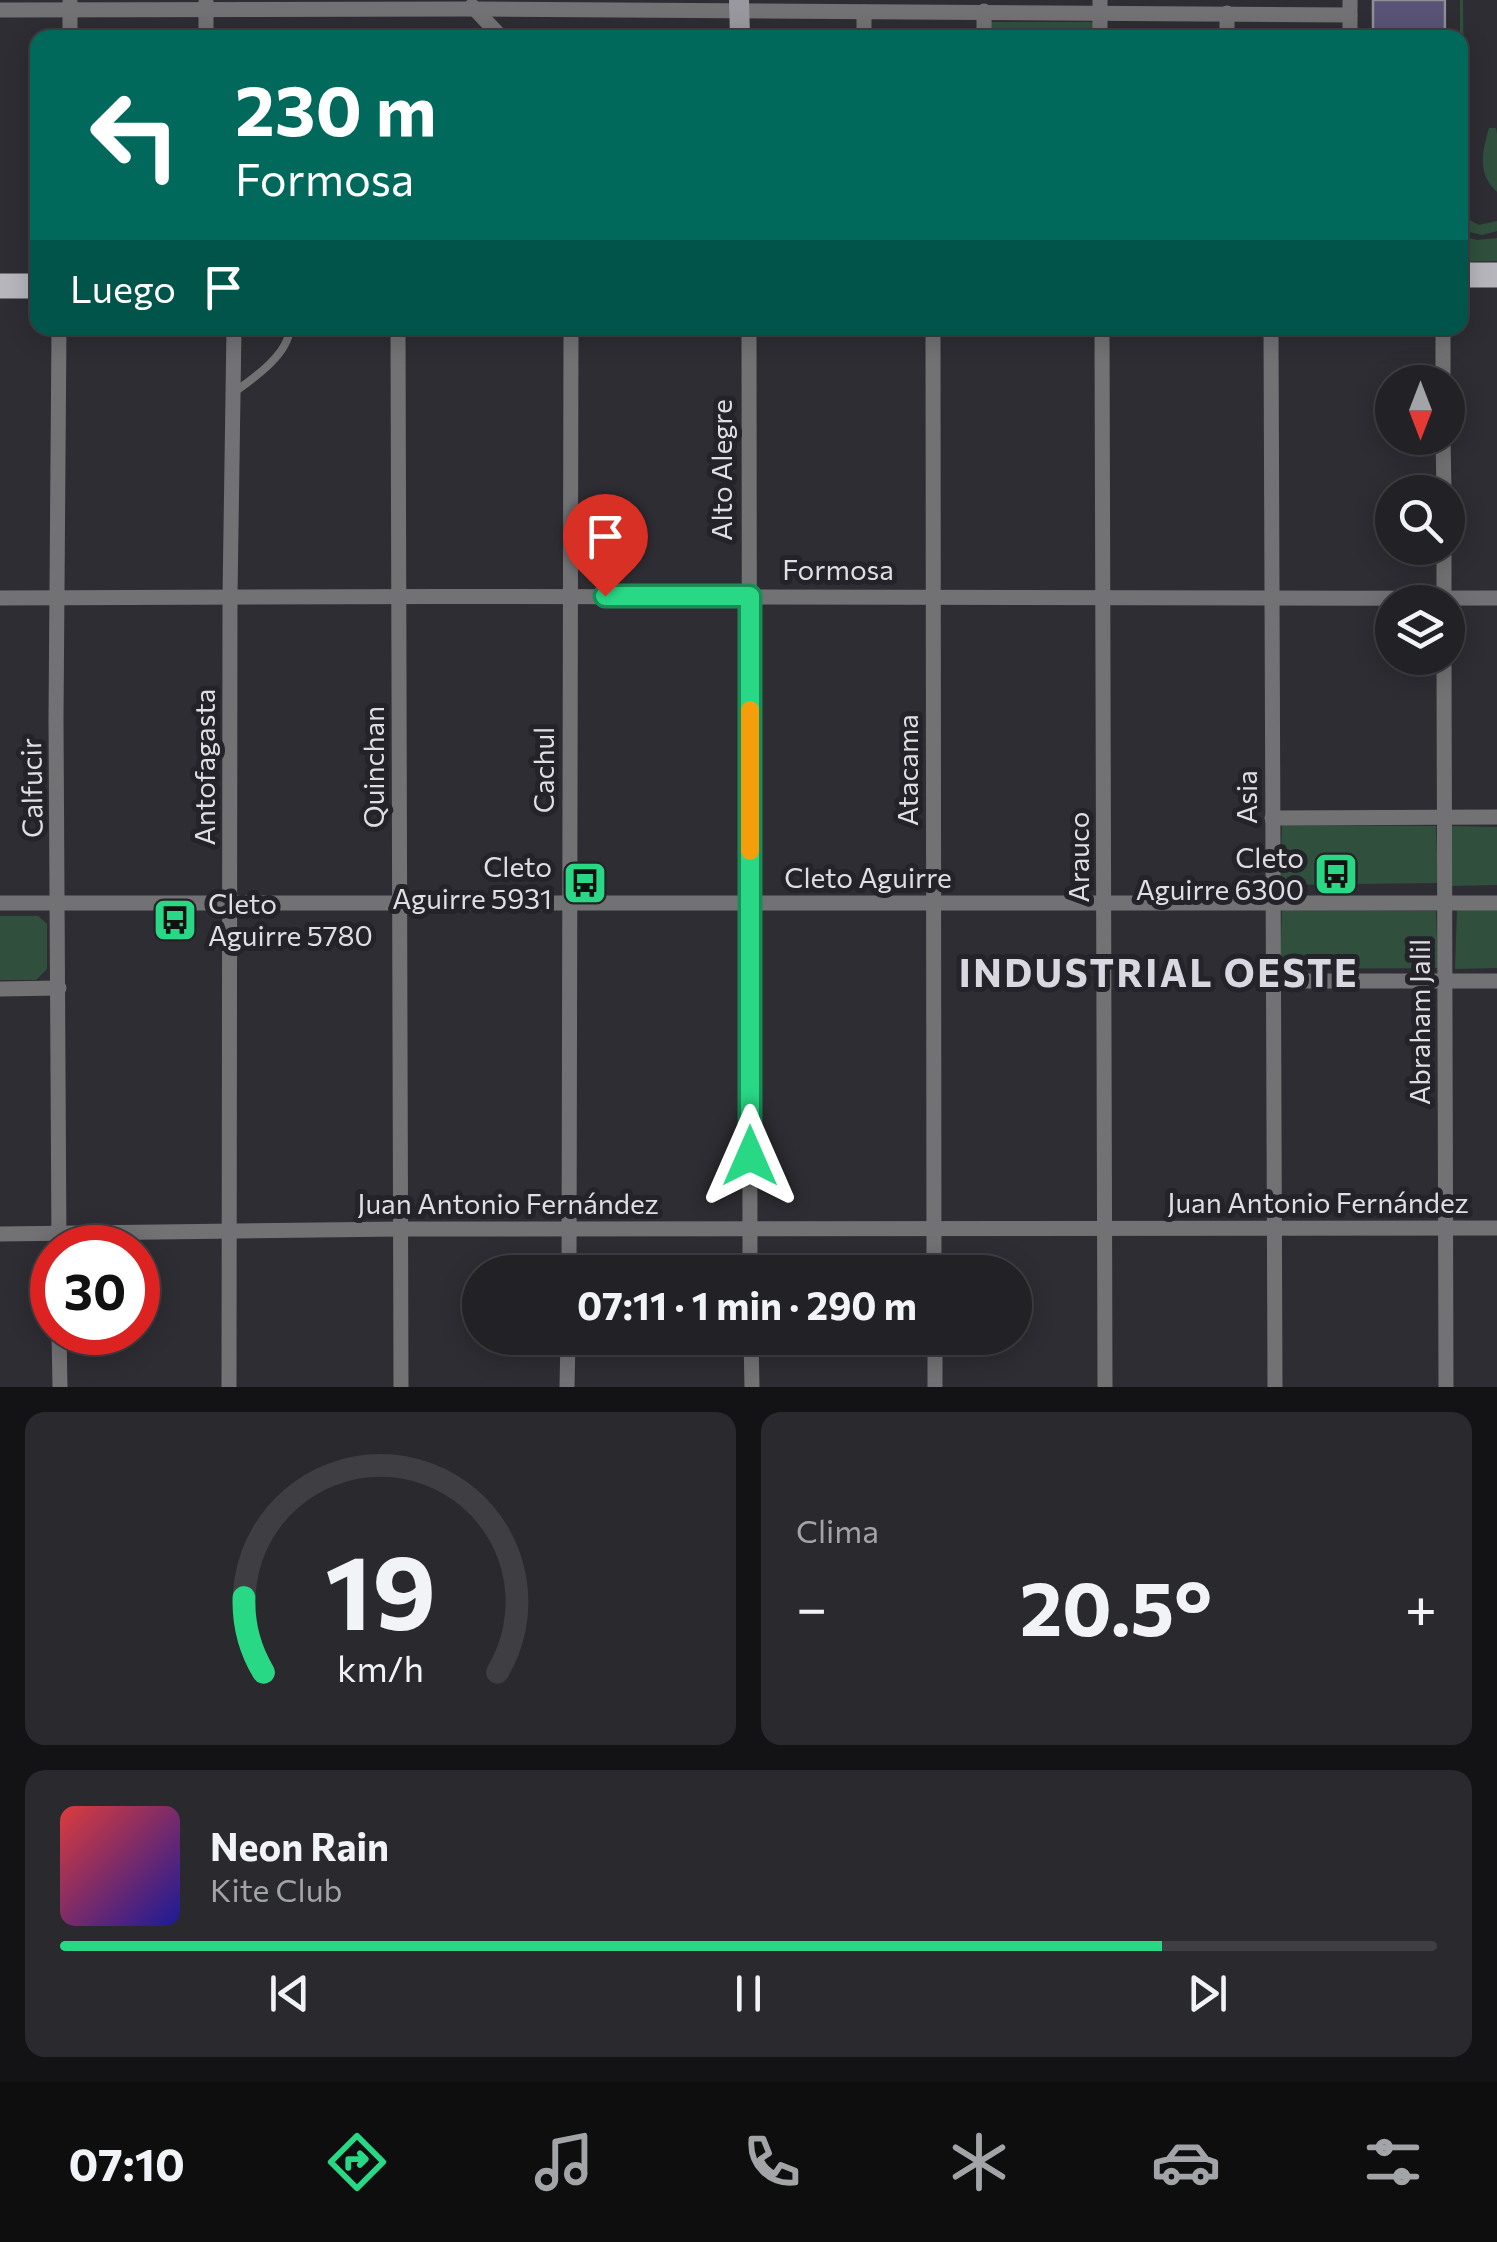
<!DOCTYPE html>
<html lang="es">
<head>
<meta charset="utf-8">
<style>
  :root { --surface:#222226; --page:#2a2a2e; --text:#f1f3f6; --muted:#a2a4a7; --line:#3f3f43; --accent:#28d885 }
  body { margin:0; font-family:Commissioner,sans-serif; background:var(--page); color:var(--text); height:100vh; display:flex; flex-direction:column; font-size:38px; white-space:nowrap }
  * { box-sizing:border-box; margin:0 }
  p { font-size:32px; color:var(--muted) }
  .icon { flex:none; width:55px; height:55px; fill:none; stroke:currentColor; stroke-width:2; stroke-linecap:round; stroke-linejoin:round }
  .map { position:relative; height:1387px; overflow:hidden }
  .panel { display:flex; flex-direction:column; gap:25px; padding:25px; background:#131315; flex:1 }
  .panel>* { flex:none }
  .hud { position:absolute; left:30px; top:30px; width:1438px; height:305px; border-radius:20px; box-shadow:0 5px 25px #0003,0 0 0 2px var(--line); background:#00695c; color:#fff; overflow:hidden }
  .needle { width:65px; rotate:180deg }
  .fabs { position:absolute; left:1375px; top:365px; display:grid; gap:20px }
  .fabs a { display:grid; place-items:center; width:90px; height:90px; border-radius:50%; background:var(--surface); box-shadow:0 5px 25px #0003,0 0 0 2px var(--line); font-size:50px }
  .speed { position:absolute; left:30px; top:1225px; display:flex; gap:20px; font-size:50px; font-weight:700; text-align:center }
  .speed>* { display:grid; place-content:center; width:130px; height:130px; border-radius:50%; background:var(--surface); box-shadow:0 5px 25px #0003,0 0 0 2px var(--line); line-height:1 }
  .speed .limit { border:15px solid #d22; background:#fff; color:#111 }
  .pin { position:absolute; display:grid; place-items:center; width:85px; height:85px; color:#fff; margin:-102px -42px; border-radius:50% 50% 50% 0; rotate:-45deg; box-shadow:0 0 10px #0007 }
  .pin .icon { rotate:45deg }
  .me { position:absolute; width:110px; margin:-55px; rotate:0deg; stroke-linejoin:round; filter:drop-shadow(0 0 8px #0008) }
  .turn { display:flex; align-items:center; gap:35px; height:210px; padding:0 40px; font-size:45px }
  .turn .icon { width:130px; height:130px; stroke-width:2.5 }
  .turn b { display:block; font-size:70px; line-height:85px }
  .then { display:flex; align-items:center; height:95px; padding:0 40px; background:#0003; gap:20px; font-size:38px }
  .big { font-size:75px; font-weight:700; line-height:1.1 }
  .panel .widget { flex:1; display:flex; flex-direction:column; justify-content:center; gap:15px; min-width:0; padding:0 35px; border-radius:20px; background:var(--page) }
  .panel .dial { align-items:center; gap:0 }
  .dial svg { height:260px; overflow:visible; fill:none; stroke:var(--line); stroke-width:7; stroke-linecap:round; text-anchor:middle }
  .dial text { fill:var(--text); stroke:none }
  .song { display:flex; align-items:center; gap:30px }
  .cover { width:120px; height:120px; border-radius:15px; background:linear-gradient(135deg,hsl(0 70% 55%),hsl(240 70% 35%)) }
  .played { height:10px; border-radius:5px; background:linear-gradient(90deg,var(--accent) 80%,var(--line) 80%) }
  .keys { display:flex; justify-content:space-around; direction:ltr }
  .heat { display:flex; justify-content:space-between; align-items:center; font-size:55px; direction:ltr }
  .panel .tiles { flex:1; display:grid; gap:25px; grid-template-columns:1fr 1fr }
  .widget:last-child { grid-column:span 2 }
  .trip { position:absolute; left:462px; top:1255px; width:570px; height:100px; border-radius:50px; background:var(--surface); box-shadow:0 5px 25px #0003,0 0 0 2px var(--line); font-weight:700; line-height:100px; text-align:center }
  .menu { display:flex; height:160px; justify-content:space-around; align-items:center; background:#0e0e0f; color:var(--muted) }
  .menu .icon { width:70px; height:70px }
  .menu .current { color:var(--accent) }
  .menu b { font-size:45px; color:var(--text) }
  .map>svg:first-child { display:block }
  .green { fill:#30503d }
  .shadow { fill:#0007 }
  .building { fill:#595375; stroke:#908f97; stroke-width:2.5 }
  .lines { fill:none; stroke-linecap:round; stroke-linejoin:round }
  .service { stroke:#727275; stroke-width:8 }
  .minor { stroke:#727275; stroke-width:15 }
  .secondary { stroke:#99989e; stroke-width:20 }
  .primary { stroke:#b7b6bd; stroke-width:25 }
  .route-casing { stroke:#1a8c56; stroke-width:25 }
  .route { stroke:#28d885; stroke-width:18 }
  .slow { stroke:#f59e0b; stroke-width:18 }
  .labels { text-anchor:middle; stroke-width:10; stroke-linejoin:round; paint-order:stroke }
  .street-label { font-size:28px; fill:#dfdfe3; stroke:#242329 }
  .poi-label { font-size:28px; fill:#dfdfe3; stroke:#242329; text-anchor:end }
  .district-label { font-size:38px; font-weight:bold; letter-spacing:2.5px; fill:#d9d8e1; stroke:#242329 }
</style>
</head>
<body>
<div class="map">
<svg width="1497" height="1387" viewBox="0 0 1497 1387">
  <rect width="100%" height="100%" fill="#2e2d33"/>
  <g class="green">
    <polygon points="1460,0 1463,0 1465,210 1471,221 1479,225 1497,221 1497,231 1482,235 1460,230"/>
    <rect x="990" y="22" width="105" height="15"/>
    <path d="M1489,128H1496L1497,134V192C1477,174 1482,152 1489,128Z"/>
    <polygon points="1460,235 1477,240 1497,238 1497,261 1460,262"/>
    <polygon points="1282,825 1436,826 1438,883 1280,885"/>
    <polygon points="1452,826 1497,827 1497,885 1450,886"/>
    <polygon points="1457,909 1497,910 1497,968 1455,969"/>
    <polygon points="1282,910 1436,911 1438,968 1280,969"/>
    <polygon points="0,916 38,916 47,924 47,969 36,980 0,980"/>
  </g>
  <rect class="shadow" x="1376" y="0" width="71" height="38"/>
  <rect class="building" x="1373" y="0" width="72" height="38"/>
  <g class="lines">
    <g class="service">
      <polyline points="683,331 694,328 749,334"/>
      <path d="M233,393C254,378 288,355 290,328"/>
    </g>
    <g class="minor">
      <polyline points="1100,0 1100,38"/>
      <polyline points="1350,0 1350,38"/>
      <polyline points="206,2 206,38"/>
      <polyline points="472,6 502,38"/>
      <polyline points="0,10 474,9 1350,15"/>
      <polyline points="984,11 984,38"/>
      <polyline points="864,12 864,38"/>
      <polyline points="1227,13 1227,38"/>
      <polyline points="70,38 70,2"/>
      <polyline points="398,328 401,1387"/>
      <polyline points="749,328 750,1272"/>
      <polyline points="933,328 934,1272"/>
      <polyline points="1102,328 1105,1387"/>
      <polyline points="1271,328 1275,1387"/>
      <polyline points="1443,328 1443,382"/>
      <polyline points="1443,438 1444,492"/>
      <polyline points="1444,548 1444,602"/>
      <path d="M0,598C499,594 998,599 1497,598"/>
      <polyline points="1444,658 1446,1387"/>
      <polyline points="1272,818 1497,817"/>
      <polyline points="0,903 1497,903"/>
      <polyline points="1273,981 1497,981"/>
      <polyline points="0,989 59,988"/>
      <polyline points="0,1234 401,1229 1497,1228"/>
      <polyline points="59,1248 56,719 59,328"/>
      <polyline points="569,1272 571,328"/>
      <polyline points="59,1332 60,1387"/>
      <polyline points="751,1338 752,1387"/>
      <polyline points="935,1338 935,1387"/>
      <polyline points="229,1387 230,596 234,328"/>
      <polyline points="567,1387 568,1338"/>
    </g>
    <polyline class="secondary" points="739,0 740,38"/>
    <g class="primary">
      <polyline points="1460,275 1497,275"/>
      <polyline points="0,286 38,286"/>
    </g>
  </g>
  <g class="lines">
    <defs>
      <polyline id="route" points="605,596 750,596 750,1156"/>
    </defs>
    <use href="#route" class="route-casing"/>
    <use href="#route" class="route"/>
    <polyline class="slow" points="750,851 750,710"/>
  </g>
  <defs>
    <symbol id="bus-square" viewBox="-11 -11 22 22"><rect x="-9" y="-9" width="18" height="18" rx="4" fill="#28d885" stroke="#242329"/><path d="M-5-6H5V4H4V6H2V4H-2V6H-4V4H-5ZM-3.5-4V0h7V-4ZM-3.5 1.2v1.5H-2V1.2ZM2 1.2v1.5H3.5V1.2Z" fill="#111"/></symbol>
  </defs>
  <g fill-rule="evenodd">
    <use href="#bus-square" x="1311" y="849" width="50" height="50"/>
    <use href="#bus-square" x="560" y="858" width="50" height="50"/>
    <use href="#bus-square" x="150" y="895" width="50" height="50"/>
  </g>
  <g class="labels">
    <g class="street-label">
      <text transform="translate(722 470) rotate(-90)" y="10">Alto Alegre</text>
      <text x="838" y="580">Formosa</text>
      <text transform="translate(205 767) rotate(-90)" y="10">Antofagasta</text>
      <text transform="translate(374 767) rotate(-90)" y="10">Quinchan</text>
      <text transform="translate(544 770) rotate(-90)" y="10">Cachul</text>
      <text transform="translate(908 770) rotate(-90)" y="10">Atacama</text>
      <text transform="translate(32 788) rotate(-91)" y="10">Calfucir</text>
      <text transform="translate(1247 797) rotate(-90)" y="10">Asia</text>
      <text transform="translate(1079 857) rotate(-90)" y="10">Arauco</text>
      <text x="868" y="888">Cleto Aguirre</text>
      <text transform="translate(1420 1022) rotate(-90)" y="10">Abraham Jalil</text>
      <text x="1318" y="1213">Juan Antonio Fernández</text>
      <text x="508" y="1214">Juan Antonio Fernández</text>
    </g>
    <g class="poi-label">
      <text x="1304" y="868">Cleto<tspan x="1304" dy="32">Aguirre 6300</tspan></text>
      <text x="552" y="877">Cleto<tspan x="552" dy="32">Aguirre 5931</tspan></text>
      <text x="208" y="914" text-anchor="start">Cleto<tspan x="208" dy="32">Aguirre 5780</tspan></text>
    </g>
    <g class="district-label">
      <text x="1159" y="987">INDUSTRIAL OESTE</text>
    </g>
  </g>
</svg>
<div class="fabs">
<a><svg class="needle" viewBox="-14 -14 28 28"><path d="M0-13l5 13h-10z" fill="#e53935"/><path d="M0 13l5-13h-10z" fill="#a2a4a7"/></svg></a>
<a><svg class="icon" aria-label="search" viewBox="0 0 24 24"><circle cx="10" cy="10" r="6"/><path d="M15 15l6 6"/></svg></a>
<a><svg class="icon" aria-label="layers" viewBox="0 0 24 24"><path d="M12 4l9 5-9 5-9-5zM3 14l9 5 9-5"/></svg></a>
</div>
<div class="speed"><div class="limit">30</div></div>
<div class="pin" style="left:605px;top:596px;background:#d93025"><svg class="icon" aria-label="arrive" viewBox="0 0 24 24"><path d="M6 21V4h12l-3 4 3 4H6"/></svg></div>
<svg class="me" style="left:750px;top:1156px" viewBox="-20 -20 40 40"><path d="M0-17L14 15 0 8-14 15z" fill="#28d885" stroke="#fff" stroke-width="4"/></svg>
<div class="trip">07:11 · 1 min · 290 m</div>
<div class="hud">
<div class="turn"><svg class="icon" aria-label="left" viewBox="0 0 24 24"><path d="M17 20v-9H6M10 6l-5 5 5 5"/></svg><div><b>230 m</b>Formosa</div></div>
<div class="then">Luego<svg class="icon" aria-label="arrive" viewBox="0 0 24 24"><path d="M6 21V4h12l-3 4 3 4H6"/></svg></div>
</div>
</div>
<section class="panel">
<div class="tiles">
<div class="widget dial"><svg viewBox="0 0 100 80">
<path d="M14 69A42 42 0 1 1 86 69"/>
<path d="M14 69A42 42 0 0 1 8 46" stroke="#28d885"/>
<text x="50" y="56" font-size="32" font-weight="700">19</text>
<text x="50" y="72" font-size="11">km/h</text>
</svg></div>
<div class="widget"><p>Clima</p>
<div class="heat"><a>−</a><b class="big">20.5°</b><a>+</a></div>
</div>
<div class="widget">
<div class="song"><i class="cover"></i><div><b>Neon Rain</b><p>Kite Club</p></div></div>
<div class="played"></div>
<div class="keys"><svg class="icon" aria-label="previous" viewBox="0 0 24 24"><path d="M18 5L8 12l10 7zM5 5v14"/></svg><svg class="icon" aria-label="pause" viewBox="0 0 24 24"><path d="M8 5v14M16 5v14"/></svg><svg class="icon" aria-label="next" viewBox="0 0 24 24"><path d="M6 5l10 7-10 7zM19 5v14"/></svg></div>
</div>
</div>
</section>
<nav class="menu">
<b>07:10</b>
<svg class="icon current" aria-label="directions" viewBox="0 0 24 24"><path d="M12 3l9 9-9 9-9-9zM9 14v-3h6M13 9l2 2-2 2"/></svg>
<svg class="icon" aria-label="music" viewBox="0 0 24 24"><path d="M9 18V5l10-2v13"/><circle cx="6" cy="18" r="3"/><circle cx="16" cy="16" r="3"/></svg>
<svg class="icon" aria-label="phone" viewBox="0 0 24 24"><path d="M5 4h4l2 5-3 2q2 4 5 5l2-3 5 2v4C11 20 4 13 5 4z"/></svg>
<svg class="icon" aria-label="climate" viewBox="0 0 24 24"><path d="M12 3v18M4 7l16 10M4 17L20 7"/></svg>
<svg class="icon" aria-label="car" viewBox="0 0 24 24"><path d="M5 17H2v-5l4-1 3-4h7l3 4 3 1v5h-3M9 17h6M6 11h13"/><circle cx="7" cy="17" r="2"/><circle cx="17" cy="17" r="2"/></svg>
<svg class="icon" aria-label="filters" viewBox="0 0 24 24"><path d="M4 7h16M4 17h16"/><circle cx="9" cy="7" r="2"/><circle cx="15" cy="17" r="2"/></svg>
</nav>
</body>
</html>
